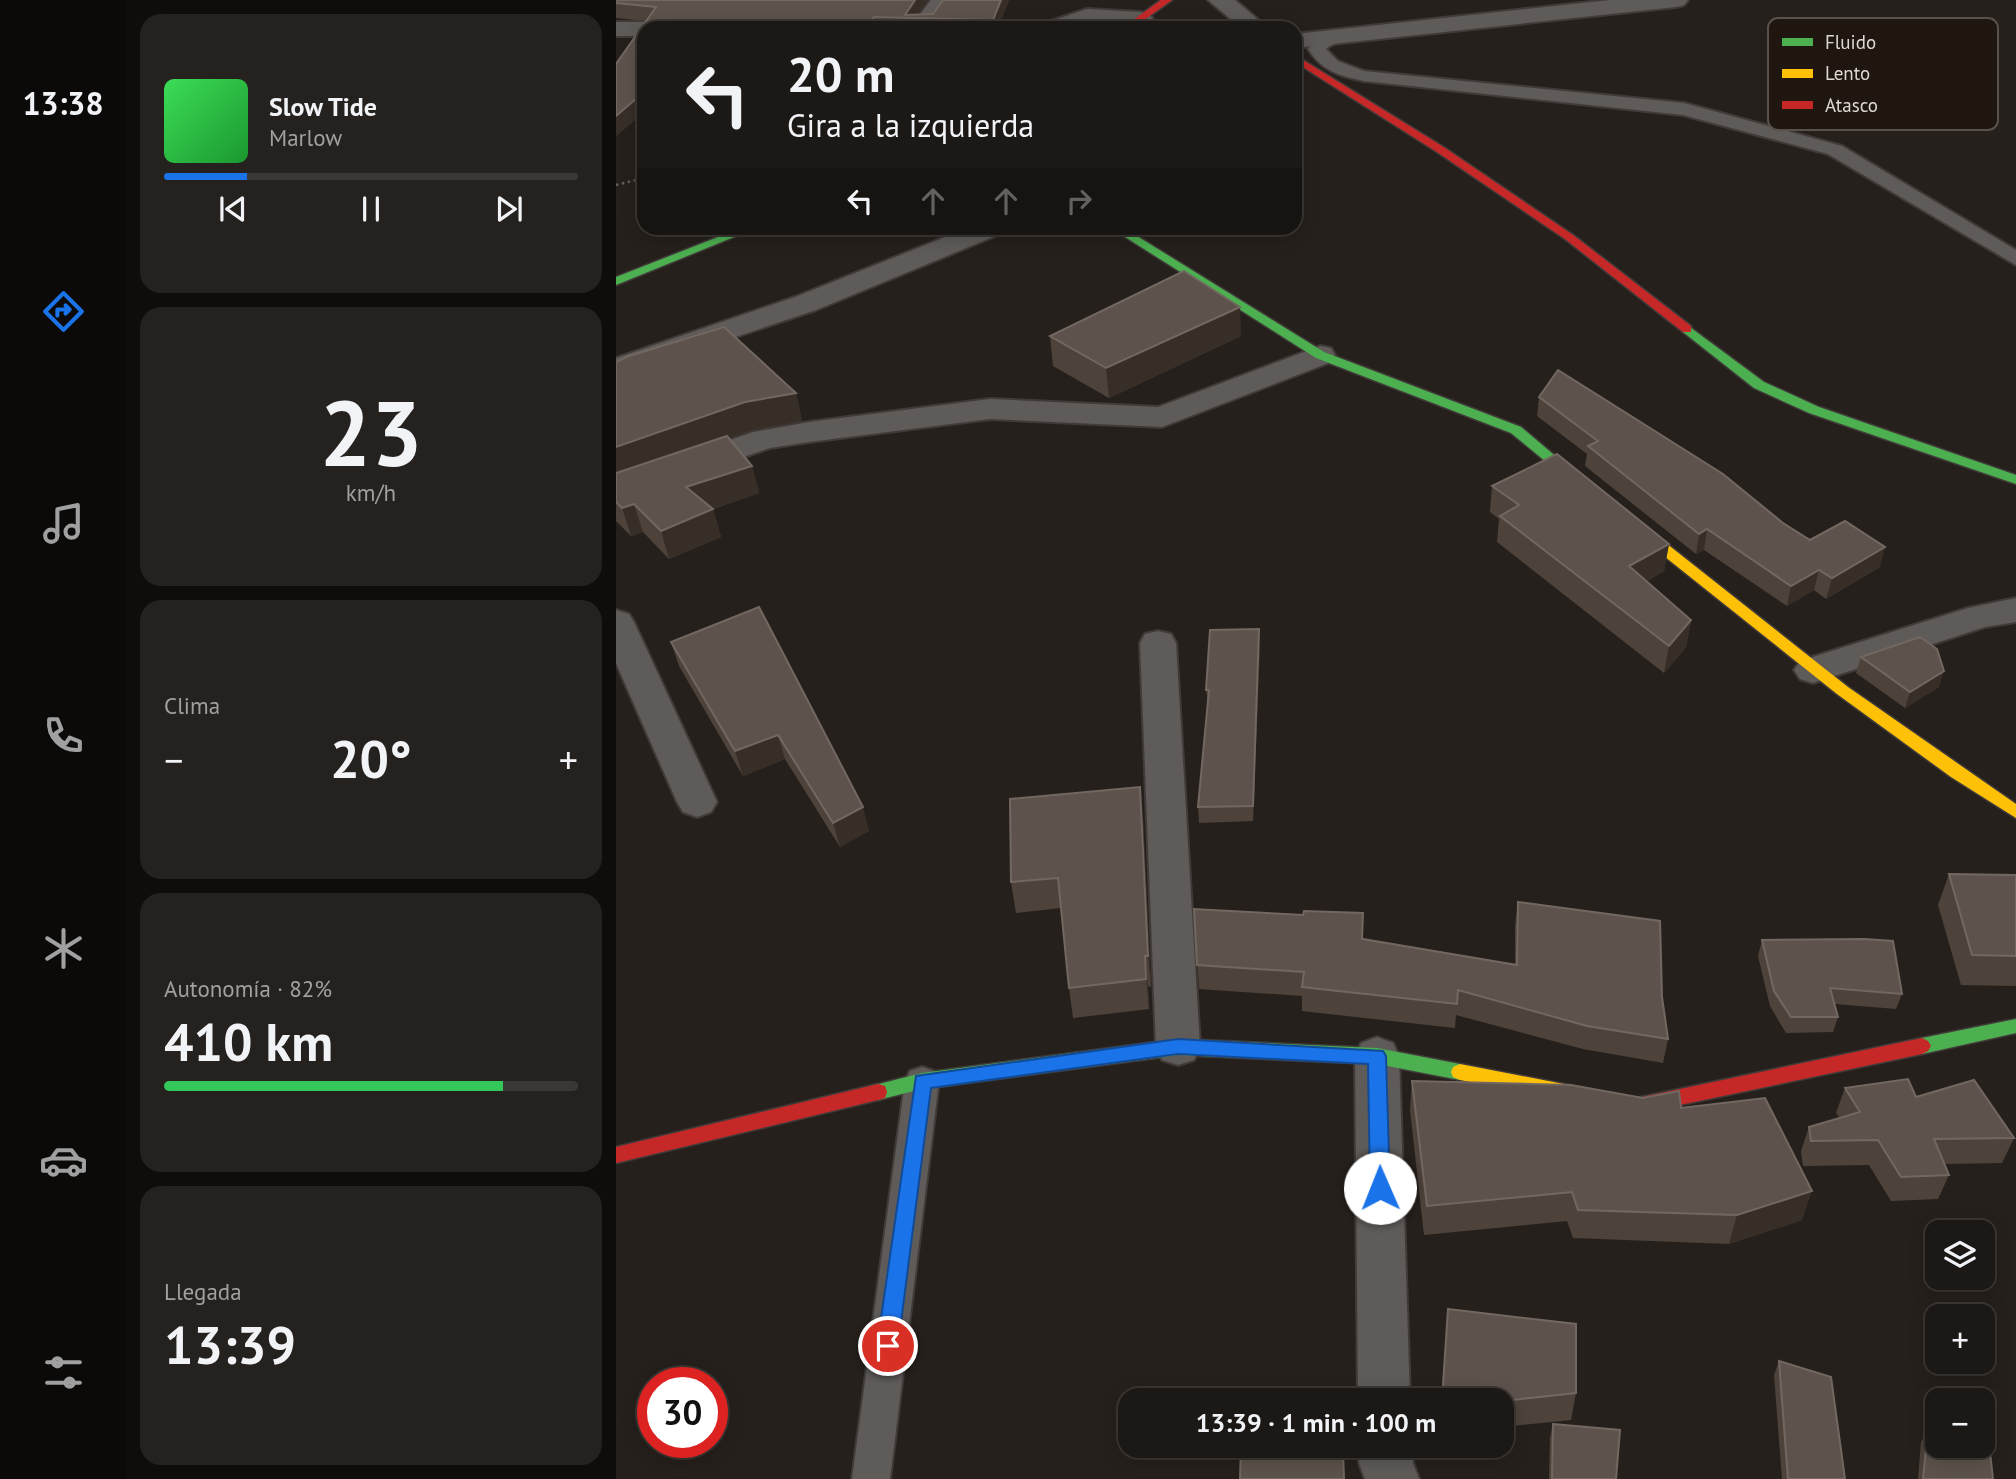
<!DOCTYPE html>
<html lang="es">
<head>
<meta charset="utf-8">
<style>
  :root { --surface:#1c1815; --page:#25211e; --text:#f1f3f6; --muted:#a0a0a0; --line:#3a3734; --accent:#1a73e8 }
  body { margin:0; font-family:"PT Sans",sans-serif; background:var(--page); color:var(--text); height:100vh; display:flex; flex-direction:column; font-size:26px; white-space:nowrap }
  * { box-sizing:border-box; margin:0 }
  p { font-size:23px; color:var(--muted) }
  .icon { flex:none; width:38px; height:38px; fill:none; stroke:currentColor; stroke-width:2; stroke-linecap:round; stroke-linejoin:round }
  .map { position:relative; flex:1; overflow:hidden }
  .details { display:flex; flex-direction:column; gap:14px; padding:14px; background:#0f0d0c; width:490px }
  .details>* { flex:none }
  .hud { position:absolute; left:21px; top:21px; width:665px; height:214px; border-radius:21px; box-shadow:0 4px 18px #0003,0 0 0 2px var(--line); background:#1c1815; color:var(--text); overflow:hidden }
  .tools { position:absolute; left:1309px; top:1220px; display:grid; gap:14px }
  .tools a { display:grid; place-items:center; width:70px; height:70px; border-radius:14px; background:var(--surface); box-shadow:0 4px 18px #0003,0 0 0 2px var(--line); font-size:35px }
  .speed { position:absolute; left:21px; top:1367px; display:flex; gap:14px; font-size:35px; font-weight:700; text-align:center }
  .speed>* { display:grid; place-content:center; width:91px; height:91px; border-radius:50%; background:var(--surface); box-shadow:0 4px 18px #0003,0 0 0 2px var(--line); line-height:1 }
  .speed .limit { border:10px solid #d22; background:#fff; color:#111 }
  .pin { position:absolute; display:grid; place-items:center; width:60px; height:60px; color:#fff; margin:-30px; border:4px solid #fff; border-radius:50%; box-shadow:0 2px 7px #0007 }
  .me { position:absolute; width:77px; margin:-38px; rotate:359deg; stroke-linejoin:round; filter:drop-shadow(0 0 5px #0008) }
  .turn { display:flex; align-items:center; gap:24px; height:147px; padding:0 35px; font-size:32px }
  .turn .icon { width:91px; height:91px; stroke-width:2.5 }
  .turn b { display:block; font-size:49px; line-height:60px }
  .lanes { display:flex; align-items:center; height:66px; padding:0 35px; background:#0003; justify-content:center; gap:35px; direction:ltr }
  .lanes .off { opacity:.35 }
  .big { font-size:52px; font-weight:800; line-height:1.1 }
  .details .card { flex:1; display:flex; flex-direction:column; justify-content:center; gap:10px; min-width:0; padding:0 24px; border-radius:21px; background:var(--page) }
  .details .dial { align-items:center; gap:0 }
  .dial b { font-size:91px; line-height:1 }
  .song { display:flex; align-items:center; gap:21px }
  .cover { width:84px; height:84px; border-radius:10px; background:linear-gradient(135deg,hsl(130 70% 55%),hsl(130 70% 35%)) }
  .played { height:7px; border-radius:4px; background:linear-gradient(90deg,var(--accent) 20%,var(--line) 20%) }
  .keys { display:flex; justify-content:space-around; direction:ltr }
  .heat { display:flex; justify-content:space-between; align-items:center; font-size:38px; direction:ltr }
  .charge { height:10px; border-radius:5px; background:linear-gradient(90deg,#34c759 82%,var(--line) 0) }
  .trip { position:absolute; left:502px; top:1388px; width:396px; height:70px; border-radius:21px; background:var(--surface); box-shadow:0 4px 18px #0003,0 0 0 2px var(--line); font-weight:800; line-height:70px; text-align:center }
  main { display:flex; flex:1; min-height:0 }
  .dock { display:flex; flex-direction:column; width:126px; justify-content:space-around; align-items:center; background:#0b0a08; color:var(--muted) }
  .dock .icon { width:49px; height:49px }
  .dock .on { color:var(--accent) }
  .dock b { font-size:32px; color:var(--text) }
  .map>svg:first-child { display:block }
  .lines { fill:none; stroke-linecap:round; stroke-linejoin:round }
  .lane-casing { stroke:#403b39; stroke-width:4 }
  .street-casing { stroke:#403b39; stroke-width:4 }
  .fast-casing { stroke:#403b39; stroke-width:3 }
  .slow-casing { stroke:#403b39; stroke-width:3 }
  .jam-casing { stroke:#403b39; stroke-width:3 }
  .path { stroke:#625e5c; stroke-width:2.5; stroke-dasharray:2.5 3.5; stroke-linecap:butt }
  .lane { fill:#5f5b58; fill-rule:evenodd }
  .street { fill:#5f5b58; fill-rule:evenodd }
  .fast { fill:#4caf50; fill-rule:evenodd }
  .slow { fill:#ffc107; fill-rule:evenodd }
  .jam { fill:#c62828; fill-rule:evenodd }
  .wall { fill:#4e433b }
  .shaded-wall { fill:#372e28 }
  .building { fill:#5d534c; stroke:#726861; stroke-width:2 }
  .route { fill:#1a73e8; stroke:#114b97; stroke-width:2 }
  .key { fill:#1f1610; stroke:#58504b; stroke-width:2 }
  .key-label { font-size:19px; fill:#ded7d4 }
</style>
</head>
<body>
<main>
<nav class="dock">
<b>13:38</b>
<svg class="icon on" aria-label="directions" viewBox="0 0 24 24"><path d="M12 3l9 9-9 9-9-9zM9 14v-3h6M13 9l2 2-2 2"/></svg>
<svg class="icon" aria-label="music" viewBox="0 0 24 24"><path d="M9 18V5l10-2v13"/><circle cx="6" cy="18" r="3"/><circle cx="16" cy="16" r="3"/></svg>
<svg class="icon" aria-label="phone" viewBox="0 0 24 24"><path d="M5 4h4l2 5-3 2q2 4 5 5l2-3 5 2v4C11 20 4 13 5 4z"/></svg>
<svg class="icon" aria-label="climate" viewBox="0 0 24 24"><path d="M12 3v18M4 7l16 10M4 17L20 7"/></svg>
<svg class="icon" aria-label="car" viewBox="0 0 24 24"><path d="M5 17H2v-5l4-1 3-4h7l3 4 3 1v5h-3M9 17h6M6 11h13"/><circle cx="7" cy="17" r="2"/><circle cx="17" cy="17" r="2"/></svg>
<svg class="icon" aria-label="filters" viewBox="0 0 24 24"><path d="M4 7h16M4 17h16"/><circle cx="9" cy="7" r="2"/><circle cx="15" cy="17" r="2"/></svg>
</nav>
<section class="details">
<div class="card">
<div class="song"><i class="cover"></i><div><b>Slow Tide</b><p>Marlow</p></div></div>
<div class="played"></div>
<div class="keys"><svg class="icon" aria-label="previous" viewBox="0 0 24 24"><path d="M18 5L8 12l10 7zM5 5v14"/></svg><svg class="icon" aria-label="pause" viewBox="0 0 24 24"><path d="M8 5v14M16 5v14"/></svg><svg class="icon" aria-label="next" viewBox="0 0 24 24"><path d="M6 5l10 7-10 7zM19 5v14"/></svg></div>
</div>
<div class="card dial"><b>23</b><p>km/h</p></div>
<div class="card"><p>Clima</p>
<div class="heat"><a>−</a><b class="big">20°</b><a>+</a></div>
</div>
<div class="card"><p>Autonomía · 82%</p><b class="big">410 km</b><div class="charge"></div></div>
<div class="card"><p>Llegada</p><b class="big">13:39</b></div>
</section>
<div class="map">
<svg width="1400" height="1479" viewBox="0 0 1400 1479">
  <rect width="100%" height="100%" fill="#26201c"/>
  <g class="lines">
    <defs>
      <g id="lane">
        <path d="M726,30L735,35C729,43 717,42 710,49L722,61L748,71L1068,103L1226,146L1400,250V265L1212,154L1067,115L748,81C724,76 706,71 692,49L703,36Z"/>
        <polygon points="306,1067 318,1071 323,1081 274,1479 236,1479 289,1081 294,1071"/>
      </g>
      <g id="street">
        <polygon points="315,0 339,0 317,28 293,28"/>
        <polygon points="592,0 619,0 652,28 625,28"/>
        <polygon points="994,0 1072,0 1068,5 1060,7 679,48 679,34"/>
        <polygon points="471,9 525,12 533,14 537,19 533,24 473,23 460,28 425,28 429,23"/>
        <polygon points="0,22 28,22 39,28 28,28 28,36 0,36"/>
        <polygon points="352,228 388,228 384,234 200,310 0,377 0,358 179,297"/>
        <polygon points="704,346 715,348 719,355 715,362 546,427 374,419 193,442 154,448 0,501 0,480 137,432 193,422 374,399 542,407"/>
        <polygon points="1400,598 1400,622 1369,627 1197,683 1184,679 1178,670 1184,661 1352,608"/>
        <polygon points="0,610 13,614 18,622 101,802 95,812 81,817 67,812 61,802 0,663"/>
        <polygon points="542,631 555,634 560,643 584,1047 578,1060 562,1065 546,1060 540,1047 524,643 529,634"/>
        <polygon points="761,1037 777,1043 783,1056 794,1400 742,1400 739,1056 745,1043"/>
        <polygon points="743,1446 795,1446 797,1463 803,1479 749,1479 743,1463"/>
      </g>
      <g id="fast">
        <polygon points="125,228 140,228 0,285 0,277"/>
        <polygon points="495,228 508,228 708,352 905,427 957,471 950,475 945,474 895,433 700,358"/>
        <polygon points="1071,325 1148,382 1203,407 1400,475 1400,484 1193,413 1138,388 1067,332 1067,326"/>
        <polygon points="1400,1019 1400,1033 1306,1054 1300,1051 1297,1046 1300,1041 1306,1038"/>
        <polygon points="562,1039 761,1048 844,1064 851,1067 853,1072 851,1077 844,1080 761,1064 562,1055 306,1089 262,1100 255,1098 253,1092 255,1086 306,1073"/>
      </g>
      <g id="slow">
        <polygon points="950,467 955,468 1232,687 1400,804 1400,818 1335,777 1221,694 945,474 943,471"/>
        <polygon points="844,1064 953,1085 960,1087 962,1093 960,1099 953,1101 844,1080 837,1077 835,1072 837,1067"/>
      </g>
      <g id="jam">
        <polygon points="545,0 556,0 517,28 506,28"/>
        <polygon points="679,55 829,148 957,235 1075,326 1075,332 1067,332 949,239 821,152 679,62"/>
        <polygon points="1306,1038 1312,1041 1315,1046 1312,1051 1306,1054 1021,1114 1005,1111 1003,1105 1005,1099 1021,1098"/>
        <polygon points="262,1084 269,1086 271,1092 269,1098 262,1100 0,1163 0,1147"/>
      </g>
    </defs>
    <use href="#lane" class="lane-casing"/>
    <use href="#street" class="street-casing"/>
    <use href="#fast" class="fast-casing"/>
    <use href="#slow" class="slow-casing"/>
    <use href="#jam" class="jam-casing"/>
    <polyline class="path" points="0,185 28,178"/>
    <use href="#lane" class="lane"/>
    <use href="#street" class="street"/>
    <use href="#fast" class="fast"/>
    <use href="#slow" class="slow"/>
    <use href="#jam" class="jam"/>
  </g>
  <g class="wall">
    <polygon points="0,0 312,0 302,14 317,14 393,0 382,28 28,28 28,112 0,136 0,64 30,21 0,18"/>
    <polygon points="434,336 625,336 493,398 437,366"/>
    <polygon points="0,362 180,393 186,421 136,430 113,438 136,466 143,493 97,509 105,537 53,559 27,532 15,536 0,521"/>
    <polygon points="923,397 1167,523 1194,540 1264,567 1210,599 1198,590 1171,606 1088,550 1080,554 969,466 971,454 921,416"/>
    <polygon points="876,486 1053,544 1048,571 1031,581 1075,620 1070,647 1048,673 881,542 883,519 874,512"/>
    <polygon points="143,607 253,831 224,847 169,759 127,776 63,666 55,642"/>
    <polygon points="644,644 637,821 583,823 582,807 592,705 590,690"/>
    <polygon points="1245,657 1323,687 1289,708 1240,673"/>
    <polygon points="527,818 535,987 532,986 533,1009 457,1018 453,988 445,908 400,913 395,882"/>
    <polygon points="1333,874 1400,875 1400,986 1345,985 1322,905"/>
    <polygon points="902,902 1046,997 1052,1039 1047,1063 967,1049 840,1015 839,1028 686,1011 686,996 583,989 578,909 899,964 899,926"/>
    <polygon points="1146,940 1286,994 1280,1009 1219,1004 1222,1017 1217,1032 1170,1033 1154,1006 1142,956"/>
    <polygon points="796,1081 1065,1108 1186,1220 1113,1244 957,1238 951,1221 808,1235 794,1110"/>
    <polygon points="1229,1088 1300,1097 1398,1138 1386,1163 1328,1164 1333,1175 1322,1199 1275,1201 1253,1165 1187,1166 1185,1151 1193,1127 1224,1118 1220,1113"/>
    <polygon points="832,1309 960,1393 955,1420 886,1427 886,1400 825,1400"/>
    <polygon points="1163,1361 1229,1479 1166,1479 1158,1375"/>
    <polygon points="937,1424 1000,1479 933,1479 934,1438"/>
    <polygon points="1312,1429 1377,1479 1302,1479 1305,1442"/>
  </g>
  <g class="shaded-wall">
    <polygon points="299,0 312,0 300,18 289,15"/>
    <polygon points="385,0 393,0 382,28 378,28 377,20"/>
    <polygon points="258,17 260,28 253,28"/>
    <polygon points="28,92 28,112 0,136 0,116"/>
    <polygon points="624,307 625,336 493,398 490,368"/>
    <polygon points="180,393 186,421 136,430 0,478 0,447 129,402"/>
    <polygon points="136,466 143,493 78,515 70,487"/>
    <polygon points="18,504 27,532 15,536 6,508"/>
    <polygon points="97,509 105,537 53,559 45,531"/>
    <polygon points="1091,529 1088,550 1080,554 1083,534"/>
    <polygon points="1053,544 1048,571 1009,593 1013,566"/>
    <polygon points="1269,547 1264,567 1210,599 1216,578"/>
    <polygon points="1203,570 1198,590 1171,606 1175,586"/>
    <polygon points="1075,620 1070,647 1048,673 1053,646"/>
    <polygon points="643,629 644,644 637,821 637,806"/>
    <polygon points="1328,671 1323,687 1289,708 1294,692"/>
    <polygon points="162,735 169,759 127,776 119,751"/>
    <polygon points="524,787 527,818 535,987 532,956"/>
    <polygon points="247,807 253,831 224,847 217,823"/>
    <polygon points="529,956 532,986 533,1009 530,979"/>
    <polygon points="1196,1191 1186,1220 1113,1244 1121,1215"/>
  </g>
  <g class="building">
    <polygon points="0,0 299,0 289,15 317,14 327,0 385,0 377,20 258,17 253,28 28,28 28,92 0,116 0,64 40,7 0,3"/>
    <polygon points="568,271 624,307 490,368 434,336"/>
    <polygon points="108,327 180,393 129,402 0,447 0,362 13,356"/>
    <polygon points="942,370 1107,474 1167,523 1194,540 1229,521 1269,547 1216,578 1203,570 1175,586 1091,529 1083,534 972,446 982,441 923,397"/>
    <polygon points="111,436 136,466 70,487 97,509 45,531 18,504 6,508 0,502 0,473"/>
    <polygon points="941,454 1053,544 1013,566 1075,620 1053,646 884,516 903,505 876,486"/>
    <polygon points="143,607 247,807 217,823 162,735 119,751 55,642"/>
    <polygon points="643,629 637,806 582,807 593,690 590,690 594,630"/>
    <polygon points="1304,637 1321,649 1328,671 1294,692 1245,657"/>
    <polygon points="524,787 532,956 529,956 530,979 453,988 442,878 395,882 394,799"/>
    <polygon points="1333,874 1400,875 1400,956 1356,955"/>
    <polygon points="902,902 1044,921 1046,997 1052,1039 971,1026 842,990 841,1004 686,987 688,972 581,965 578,909 687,915 688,911 747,913 746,939 901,965"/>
    <polygon points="1248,939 1277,941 1286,994 1214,988 1222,1017 1175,1017 1158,991 1146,940"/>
    <polygon points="1292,1079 1300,1097 1358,1080 1398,1138 1318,1139 1333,1175 1285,1177 1262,1140 1195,1141 1193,1127 1244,1112 1229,1088"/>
    <polygon points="796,1081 955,1085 1027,1098 1063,1091 1065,1108 1149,1098 1196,1191 1121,1215 962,1210 956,1192 811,1206"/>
    <polygon points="832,1309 960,1324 960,1393 886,1401 826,1400"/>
    <polygon points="1163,1361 1215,1377 1229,1479 1172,1479"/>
    <polygon points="937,1424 1004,1430 1000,1479 936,1479"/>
    <polygon points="1312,1429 1321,1432 1321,1446 1356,1446 1374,1452 1377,1479 1307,1479"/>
    <polygon points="625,1446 702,1446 727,1451 728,1479 624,1479"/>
  </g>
  <polygon class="route" points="562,1039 767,1051 770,1056 774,1188 771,1195 764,1197 757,1195 754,1188 752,1064 562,1054 315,1088 282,1346 279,1353 272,1356 265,1353 261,1346 300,1076"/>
  <rect x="1152" y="18" width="230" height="112" rx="10" class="key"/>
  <rect x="1166" y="38" width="31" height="8" fill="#4caf50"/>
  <rect x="1166" y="69" width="31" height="9" fill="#ffc107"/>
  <rect x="1166" y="101" width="31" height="8" fill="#c62828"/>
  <g class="key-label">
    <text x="1209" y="49">Fluido</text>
    <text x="1209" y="80">Lento</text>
    <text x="1209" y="112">Atasco</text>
  </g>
</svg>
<div class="tools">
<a><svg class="icon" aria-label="layers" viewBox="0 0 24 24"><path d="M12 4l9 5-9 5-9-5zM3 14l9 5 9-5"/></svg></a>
<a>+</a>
<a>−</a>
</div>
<div class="speed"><div class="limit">30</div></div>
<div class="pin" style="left:272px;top:1346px;background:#d93025"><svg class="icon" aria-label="arrive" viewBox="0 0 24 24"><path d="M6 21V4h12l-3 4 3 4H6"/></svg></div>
<svg class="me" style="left:764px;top:1188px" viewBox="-20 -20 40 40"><circle r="19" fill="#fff"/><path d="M0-13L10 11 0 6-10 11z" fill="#1a73e8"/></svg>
<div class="trip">13:39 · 1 min · 100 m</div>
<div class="hud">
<div class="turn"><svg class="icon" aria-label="left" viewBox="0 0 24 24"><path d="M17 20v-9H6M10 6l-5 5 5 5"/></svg><div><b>20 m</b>Gira a la izquierda</div></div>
<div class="lanes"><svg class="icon" aria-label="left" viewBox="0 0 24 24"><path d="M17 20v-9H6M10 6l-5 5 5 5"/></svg><svg class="icon off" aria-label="ahead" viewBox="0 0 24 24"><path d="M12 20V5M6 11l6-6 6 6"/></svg><svg class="icon off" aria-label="ahead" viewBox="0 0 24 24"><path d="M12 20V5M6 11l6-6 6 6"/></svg><svg class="icon off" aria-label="right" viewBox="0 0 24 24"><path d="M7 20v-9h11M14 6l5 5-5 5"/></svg></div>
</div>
</div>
</main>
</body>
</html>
